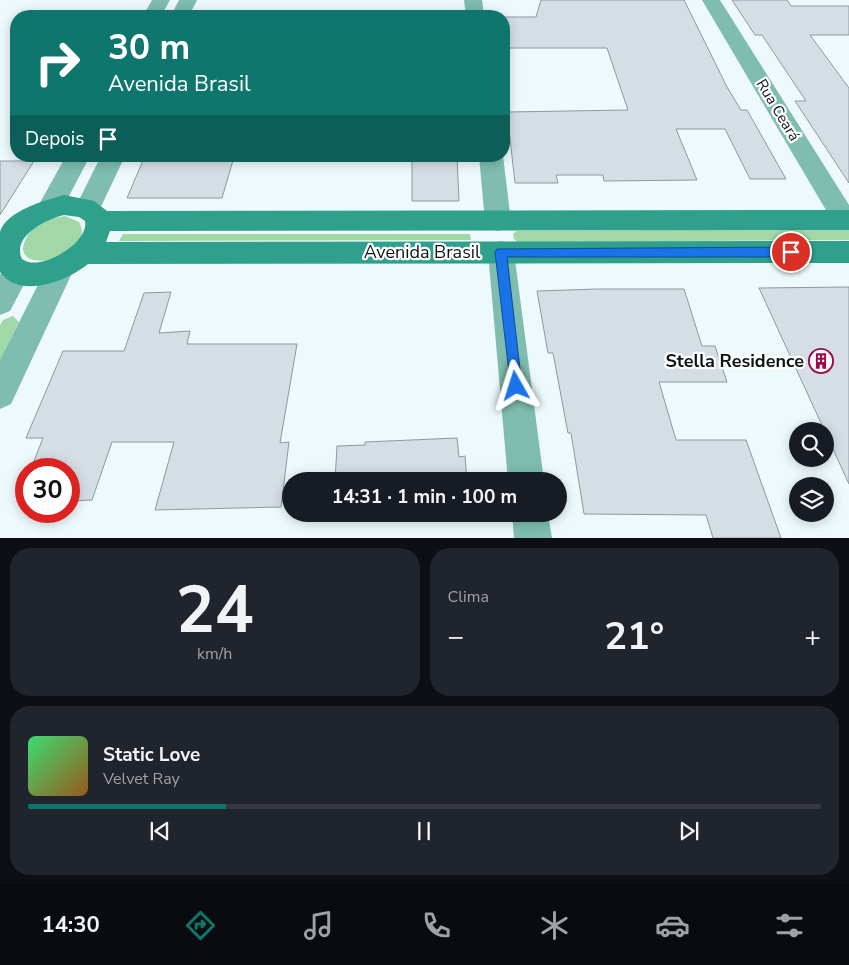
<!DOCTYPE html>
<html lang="pt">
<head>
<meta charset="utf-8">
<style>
  :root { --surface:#171b24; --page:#20242c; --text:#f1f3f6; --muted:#9ea1a6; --line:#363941; --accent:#0f766e }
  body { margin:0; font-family:"Nunito Sans",sans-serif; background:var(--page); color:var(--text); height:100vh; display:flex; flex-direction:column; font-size:19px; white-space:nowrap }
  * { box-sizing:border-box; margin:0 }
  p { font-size:16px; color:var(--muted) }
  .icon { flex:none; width:28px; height:28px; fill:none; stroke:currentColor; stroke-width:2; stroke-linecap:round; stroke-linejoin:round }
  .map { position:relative; height:538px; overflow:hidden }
  .details { display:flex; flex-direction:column; gap:10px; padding:10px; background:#0d0f14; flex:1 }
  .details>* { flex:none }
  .top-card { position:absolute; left:10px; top:10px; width:500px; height:152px; border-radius:20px; box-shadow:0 2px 12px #0003; background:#0f766e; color:#fff; overflow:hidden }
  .tools { position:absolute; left:789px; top:422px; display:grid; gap:10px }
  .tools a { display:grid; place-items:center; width:45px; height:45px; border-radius:50%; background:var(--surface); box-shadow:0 2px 12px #0003; font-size:25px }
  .speed { position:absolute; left:15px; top:458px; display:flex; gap:10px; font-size:25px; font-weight:700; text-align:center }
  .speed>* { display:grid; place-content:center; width:65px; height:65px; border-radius:50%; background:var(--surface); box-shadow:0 2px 12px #0003; line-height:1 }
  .speed .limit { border:8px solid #d22; background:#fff; color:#111 }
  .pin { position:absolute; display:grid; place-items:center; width:42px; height:42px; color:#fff; margin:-21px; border:2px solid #fff; border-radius:50%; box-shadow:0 1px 5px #0007 }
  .me { position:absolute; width:55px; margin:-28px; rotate:354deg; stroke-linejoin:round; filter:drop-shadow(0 0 4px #0008) }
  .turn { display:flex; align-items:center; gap:18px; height:105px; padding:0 15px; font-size:22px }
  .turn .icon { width:65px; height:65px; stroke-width:2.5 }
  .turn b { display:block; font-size:35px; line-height:42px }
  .then { display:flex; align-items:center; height:48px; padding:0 15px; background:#0003; gap:10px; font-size:19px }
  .big { font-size:38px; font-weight:700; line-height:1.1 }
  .details .card { flex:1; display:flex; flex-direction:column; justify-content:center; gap:8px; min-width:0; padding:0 18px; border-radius:20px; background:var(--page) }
  .details .dial { align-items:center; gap:0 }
  .dial b { font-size:65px; line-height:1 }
  .song { display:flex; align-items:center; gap:15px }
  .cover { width:60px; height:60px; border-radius:8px; background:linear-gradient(135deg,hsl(140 70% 55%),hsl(30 70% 35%)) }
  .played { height:5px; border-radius:2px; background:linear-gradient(90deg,var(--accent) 25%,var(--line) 25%) }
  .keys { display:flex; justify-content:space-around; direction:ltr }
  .heat { display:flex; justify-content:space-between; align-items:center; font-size:28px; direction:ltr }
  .details .tiles { flex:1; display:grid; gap:10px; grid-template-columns:1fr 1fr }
  .card:last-child { grid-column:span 2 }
  .trip { position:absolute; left:282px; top:472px; width:285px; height:50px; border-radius:25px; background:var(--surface); box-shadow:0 2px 12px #0003; font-weight:700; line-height:50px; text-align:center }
  .menu { display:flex; height:80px; justify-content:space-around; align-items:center; background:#090b0e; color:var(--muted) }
  .menu .icon { width:35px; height:35px }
  .menu .current { color:var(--accent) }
  .menu b { font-size:22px; color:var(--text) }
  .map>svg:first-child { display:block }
  .green { fill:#a2d8a7 }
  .building { fill:#d5dee5; stroke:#8f989e }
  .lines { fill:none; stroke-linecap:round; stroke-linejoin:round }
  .minor { fill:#7ebdaf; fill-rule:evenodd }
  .tertiary { fill:#7ebdaf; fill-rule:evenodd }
  .secondary { fill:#2fa08c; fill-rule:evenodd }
  .route { fill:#1a73e8; stroke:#114b97 }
  .labels { text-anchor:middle; stroke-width:4.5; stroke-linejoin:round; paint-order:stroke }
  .far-street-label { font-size:15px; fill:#0f1313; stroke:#fff }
  .street-label { font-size:18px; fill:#0f1313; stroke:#fff }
  .poi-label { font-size:18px; font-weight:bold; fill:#0f1313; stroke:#fff; text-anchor:end }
</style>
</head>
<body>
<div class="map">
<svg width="849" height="538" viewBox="0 0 849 538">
  <rect width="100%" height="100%" fill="#edf9fb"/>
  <g class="green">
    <path d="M65,216L79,222C100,261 0,279 28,235C36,223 51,218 65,216Z"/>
    <polygon points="849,229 849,240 518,242 514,239 513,234 517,231"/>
    <polygon points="123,234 470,234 471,240 119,241"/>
    <polygon points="13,316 19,322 0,361 0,325 3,320"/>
  </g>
  <g class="building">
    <polygon points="541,0 684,0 727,87 741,110 747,110 786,179 750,179 725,129 676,129 697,180 604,181 603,175 556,175 558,183 515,183 507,112 628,110 607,48 506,48 504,17 536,17"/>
    <polygon points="732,0 787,0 791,6 849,6 849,35 810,35 849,88 849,183 795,101 806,101 762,35 755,35"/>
    <polygon points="145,156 171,157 234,157 222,198 127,198"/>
    <polygon points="412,156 457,156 459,201 412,201"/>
    <polygon points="0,161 34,161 0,215"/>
    <polygon points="849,287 849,484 759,288"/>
    <polygon points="597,289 684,289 702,346 715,346 727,382 659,382 676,440 746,440 781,538 713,538 706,515 584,514 571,433 568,433 553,353 548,353 537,291"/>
    <polygon points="171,292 159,333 190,331 187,344 297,344 280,443 289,442 281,507 155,510 174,442 112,442 92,500 69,501 69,469 31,469 43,438 26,438 63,351 124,351 144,293"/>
    <polygon points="457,438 459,457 465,456 467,481 335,481 337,446 365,445 365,442"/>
  </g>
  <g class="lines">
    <g class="minor">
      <polygon points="464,0 482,0 484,16 466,16"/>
      <polygon points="702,0 720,0 849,205 849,229 845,230 836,227"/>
      <polygon points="479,156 503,156 511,221 507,228 498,231 489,228 485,221"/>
      <polygon points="501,241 511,244 514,252 544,481 508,481 488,252 491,244"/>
      <polygon points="512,514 548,514 552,538 514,538"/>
    </g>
    <g class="tertiary">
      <polygon points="152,0 170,0 161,16 143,16"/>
      <polygon points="179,0 197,0 189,16 171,16"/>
      <polygon points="66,156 90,156 59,215 50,218 41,215 37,208"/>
      <polygon points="101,156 125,156 97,215 88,218 79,215 75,208"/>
      <polygon points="17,259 27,263 31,271 10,311 0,315 0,275 7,263"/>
      <polygon points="59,259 69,263 73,271 11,404 0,409 0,360 49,263"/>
    </g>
    <path class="secondary" d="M64,195L94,201L107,211L849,210V230L110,231L106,242L849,241V263L88,264C67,281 20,300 0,272C0,261 0,241 0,232C6,211 46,200 64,195ZM64,215L79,217L85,221C90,243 39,273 22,259C11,236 47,219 64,215Z"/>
  </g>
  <polygon class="route" points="791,247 797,252 791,257 507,257 522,386 520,390 516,392 511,390 495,252 497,249"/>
  <defs>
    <symbol id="building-ring" viewBox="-11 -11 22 22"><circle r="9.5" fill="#fff" stroke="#a0084b" stroke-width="1.5"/><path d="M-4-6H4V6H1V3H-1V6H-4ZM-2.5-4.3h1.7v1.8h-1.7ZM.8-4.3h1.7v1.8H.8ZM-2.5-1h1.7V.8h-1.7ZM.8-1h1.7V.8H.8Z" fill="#a0084b"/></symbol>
  </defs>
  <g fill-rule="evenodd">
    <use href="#building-ring" x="807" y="347" width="28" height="28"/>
  </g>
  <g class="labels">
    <g class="far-street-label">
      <text transform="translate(778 110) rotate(59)" y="5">Rua Ceará</text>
    </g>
    <g class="street-label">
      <text x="422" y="258">Avenida Brasil</text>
    </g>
    <g class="poi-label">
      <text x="804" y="367">Stella Residence</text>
    </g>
  </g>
</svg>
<div class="tools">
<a><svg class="icon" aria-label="search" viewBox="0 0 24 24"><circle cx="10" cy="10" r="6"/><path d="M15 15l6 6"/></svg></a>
<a><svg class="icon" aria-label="layers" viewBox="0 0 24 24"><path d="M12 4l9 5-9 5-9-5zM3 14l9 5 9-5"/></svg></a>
</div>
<div class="speed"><div class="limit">30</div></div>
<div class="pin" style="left:791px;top:252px;background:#d93025"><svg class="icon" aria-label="arrive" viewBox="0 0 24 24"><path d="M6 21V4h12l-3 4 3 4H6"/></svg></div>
<svg class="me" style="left:516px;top:386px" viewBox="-20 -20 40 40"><path d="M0-17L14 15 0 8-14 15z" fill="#1a73e8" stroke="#fff" stroke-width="4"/></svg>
<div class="trip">14:31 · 1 min · 100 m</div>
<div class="top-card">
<div class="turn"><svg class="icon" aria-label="right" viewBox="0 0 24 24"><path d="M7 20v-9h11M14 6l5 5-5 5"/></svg><div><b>30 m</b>Avenida Brasil</div></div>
<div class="then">Depois<svg class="icon" aria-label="arrive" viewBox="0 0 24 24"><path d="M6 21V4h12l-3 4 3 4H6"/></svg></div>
</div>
</div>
<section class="details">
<div class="tiles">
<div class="card dial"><b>24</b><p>km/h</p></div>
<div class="card"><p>Clima</p>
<div class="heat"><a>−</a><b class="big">21°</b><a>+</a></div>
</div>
<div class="card">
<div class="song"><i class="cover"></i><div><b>Static Love</b><p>Velvet Ray</p></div></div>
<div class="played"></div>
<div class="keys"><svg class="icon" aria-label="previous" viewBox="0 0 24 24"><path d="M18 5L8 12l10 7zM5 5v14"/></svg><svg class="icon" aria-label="pause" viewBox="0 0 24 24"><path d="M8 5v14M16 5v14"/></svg><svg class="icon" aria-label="next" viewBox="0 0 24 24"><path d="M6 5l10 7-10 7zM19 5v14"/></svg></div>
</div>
</div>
</section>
<nav class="menu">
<b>14:30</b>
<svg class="icon current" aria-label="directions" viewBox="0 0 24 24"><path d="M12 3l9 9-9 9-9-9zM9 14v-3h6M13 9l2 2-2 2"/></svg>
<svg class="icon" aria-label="music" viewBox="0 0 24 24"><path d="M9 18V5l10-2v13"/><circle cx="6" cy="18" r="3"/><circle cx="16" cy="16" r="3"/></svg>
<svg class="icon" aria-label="phone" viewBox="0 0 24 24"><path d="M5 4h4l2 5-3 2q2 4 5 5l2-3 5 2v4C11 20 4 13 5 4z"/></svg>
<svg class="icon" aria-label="climate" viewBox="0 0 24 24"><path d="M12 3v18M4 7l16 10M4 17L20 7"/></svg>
<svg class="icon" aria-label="car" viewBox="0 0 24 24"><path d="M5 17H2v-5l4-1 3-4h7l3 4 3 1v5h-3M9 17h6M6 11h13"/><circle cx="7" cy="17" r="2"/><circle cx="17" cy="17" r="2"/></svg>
<svg class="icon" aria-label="filters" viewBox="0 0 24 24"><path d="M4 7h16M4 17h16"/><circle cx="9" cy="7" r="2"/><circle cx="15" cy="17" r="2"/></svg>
</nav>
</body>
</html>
